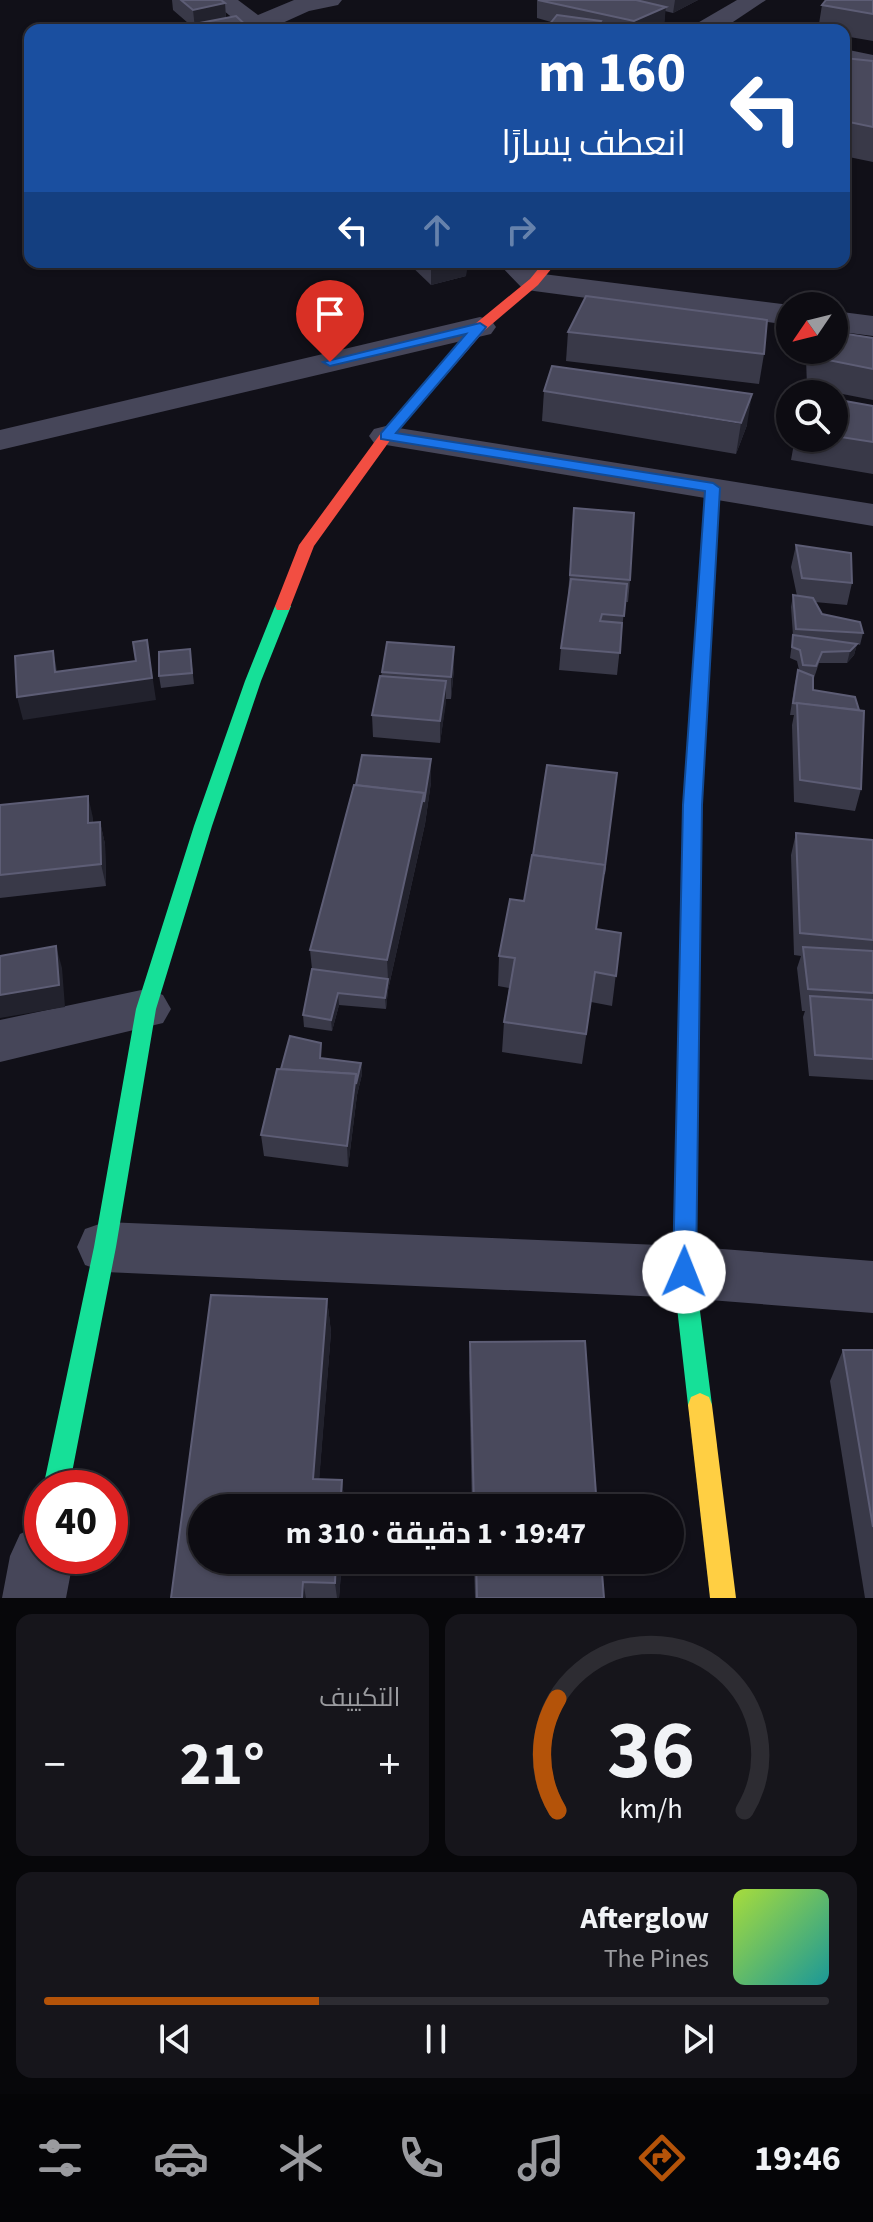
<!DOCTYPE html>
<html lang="ar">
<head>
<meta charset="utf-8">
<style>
  :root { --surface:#0d0c12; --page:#16151b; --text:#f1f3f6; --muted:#9a9b9f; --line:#2d2c32; --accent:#b45309 }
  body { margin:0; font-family:"Source Sans 3",Cairo,sans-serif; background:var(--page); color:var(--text); direction:rtl; height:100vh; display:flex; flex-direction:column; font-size:30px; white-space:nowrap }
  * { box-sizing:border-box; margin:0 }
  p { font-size:26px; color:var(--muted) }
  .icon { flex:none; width:44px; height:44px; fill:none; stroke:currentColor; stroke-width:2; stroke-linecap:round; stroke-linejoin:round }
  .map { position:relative; height:1598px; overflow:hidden; direction:ltr }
  .sheet { display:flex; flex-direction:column; gap:16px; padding:16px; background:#07070a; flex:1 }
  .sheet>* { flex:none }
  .guide { position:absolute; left:24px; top:24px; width:826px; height:244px; border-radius:16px; box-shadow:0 2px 6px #0004,0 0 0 2px var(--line); direction:rtl; background:#1a4fa0; color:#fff; overflow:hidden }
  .needle { width:52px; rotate:235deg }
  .buttons { position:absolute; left:776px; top:292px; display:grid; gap:16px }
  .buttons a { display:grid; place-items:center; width:72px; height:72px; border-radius:50%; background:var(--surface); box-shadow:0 2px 6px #0004,0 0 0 2px var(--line); font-size:40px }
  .speed { position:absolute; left:24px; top:1470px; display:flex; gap:16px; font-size:40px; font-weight:700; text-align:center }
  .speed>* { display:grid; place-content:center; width:104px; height:104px; border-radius:50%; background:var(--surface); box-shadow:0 2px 6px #0004,0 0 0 2px var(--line); line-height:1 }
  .speed .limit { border:12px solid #d22; background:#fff; color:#111 }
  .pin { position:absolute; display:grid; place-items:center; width:68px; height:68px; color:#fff; margin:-82px -34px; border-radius:50% 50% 50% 0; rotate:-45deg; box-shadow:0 0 8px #0007 }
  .pin .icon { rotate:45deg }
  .me { position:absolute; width:88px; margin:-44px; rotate:1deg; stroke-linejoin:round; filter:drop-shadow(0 0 6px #0008) }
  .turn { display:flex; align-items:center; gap:28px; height:168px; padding:0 32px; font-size:36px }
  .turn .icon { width:104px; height:104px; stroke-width:2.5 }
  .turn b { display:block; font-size:56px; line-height:68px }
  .lanes { display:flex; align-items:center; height:76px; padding:0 32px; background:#0003; justify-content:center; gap:40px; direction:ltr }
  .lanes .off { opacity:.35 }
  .big { font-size:60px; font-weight:700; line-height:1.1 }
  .sheet .card { flex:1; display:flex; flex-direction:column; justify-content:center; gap:12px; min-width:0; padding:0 28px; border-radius:16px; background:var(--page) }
  .sheet .dial { align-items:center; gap:0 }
  .dial svg { height:208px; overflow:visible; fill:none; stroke:var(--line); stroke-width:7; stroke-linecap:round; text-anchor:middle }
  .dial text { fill:var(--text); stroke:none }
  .song { display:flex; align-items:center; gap:24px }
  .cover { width:96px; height:96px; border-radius:12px; background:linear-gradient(135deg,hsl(80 70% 55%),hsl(180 70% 35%)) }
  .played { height:8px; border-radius:4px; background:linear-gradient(90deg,var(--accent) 35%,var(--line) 35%) }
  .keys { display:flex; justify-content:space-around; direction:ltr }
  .heat { display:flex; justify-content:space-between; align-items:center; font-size:44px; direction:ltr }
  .sheet .tiles { flex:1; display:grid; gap:16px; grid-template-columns:1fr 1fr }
  .card:last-child { grid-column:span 2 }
  .trip { position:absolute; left:188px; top:1494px; width:496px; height:80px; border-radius:40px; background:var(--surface); box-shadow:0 2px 6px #0004,0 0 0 2px var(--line); font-weight:700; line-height:80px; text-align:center; direction:rtl }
  .tab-bar { display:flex; height:128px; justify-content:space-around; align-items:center; background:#050507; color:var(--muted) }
  .tab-bar .icon { width:56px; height:56px }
  .tab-bar .on { color:var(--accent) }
  .tab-bar b { font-size:36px; color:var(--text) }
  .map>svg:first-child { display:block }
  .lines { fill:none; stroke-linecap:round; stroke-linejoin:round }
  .street { fill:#464659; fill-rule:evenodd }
  .fast { fill:#16e098; fill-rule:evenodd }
  .slow { fill:#ffcf43; fill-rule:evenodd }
  .jam { fill:#f24e42; fill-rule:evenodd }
  .wall { fill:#393948 }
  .shaded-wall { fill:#22222d }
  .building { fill:#49495c; stroke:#5d5d75; stroke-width:2 }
  .route { fill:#1a73e8; stroke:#114b97; stroke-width:2 }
</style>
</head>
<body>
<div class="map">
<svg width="873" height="1598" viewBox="0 0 873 1598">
  <rect width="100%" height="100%" fill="#111018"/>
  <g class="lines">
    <g class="street">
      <polygon points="211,0 238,0 258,15 294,0 342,0 338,5 309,11 278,25 278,30 247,30"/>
      <polygon points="737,0 766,0 721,30 691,30 694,25"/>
      <polygon points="844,49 873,55 873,71 844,65"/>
      <polygon points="497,262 530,262 543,274 790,305 790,325 534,291 523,289"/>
      <polygon points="834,311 873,316 873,336 834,331"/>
      <polygon points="480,317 491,320 496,327 491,334 0,450 0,430"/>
      <polygon points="386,426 873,504 873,526 374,443 369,436 374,429"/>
      <polygon points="146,989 163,995 171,1009 163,1023 0,1062 0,1020"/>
      <polygon points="105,1222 684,1246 873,1261 873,1313 684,1298 105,1272 85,1265 77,1247 85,1229"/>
      <polygon points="42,1524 42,1556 74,1556 66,1598 2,1598 10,1556 20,1534"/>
    </g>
    <g class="fast">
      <polygon points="713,484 720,488 702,805 695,1272 712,1405 709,1413 700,1417 691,1413 688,1405 673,1272 684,805 706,488"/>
      <polygon points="283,601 291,606 261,681 212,826 156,1009 116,1247 69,1488 43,1488 94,1247 136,1009 194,826 245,681 275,606"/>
    </g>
    <polygon class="slow" points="700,1393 709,1397 712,1405 736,1598 710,1598 688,1405 691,1397"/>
    <polygon class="jam" points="544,262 557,262 538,285 485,330 391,439 314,546 289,610 277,610 275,606 299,545 381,433 475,324 530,279"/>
  </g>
  <g class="wall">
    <polygon points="172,0 221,0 225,3 226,18 251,30 200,30 200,28 195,29 173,10"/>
    <polygon points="537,0 698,0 673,13 665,11 664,25 654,30 545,30 551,22 537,18"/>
    <polygon points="873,0 873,41 844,36 844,30 818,30 822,5"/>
    <polygon points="844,58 873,61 873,162 844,156"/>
    <polygon points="407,262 467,262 466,276 431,285"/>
    <polygon points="568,332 764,354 759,384 566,361"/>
    <polygon points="873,338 873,400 807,387 806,358 808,350 834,350"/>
    <polygon points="544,391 747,425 736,454 542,421"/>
    <polygon points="834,399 873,406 873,474 791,460 795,438 834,438"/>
    <polygon points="574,508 630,580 628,602 625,602 617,675 559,670 561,648 568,596"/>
    <polygon points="796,545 852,583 847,605 815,602 822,614 863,633 860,645 857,644 854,655 847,663 819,663 814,678 813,690 861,789 855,811 794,802 792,725 794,715 790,715 795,682 799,670 797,661 790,658 793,636 791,607 793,595 797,596 791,567"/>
    <polygon points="454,647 454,669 451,699 446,699 440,743 373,737 372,715 382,672"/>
    <polygon points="190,649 194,684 161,688 159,676"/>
    <polygon points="431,759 431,782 425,824 388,990 386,1009 339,1005 332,1031 304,1027 303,1015 312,969 310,950 356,785"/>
    <polygon points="0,805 93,818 93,823 100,822 105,844 106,886 0,898"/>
    <polygon points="796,833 873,840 873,1080 809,1076 803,1017 805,1011 802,1011 797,968 801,956 794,955 791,855"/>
    <polygon points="597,930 621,933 612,1006 591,1002 582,1064 502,1052 504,1022 509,988 498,986 499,956"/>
    <polygon points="322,1058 361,1063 362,1074 357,1095 348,1167 264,1156 261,1135 281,1069"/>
    <polygon points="211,1295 327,1299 331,1332 319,1479 342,1480 345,1508 202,1508 202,1560 342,1560 339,1598 171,1598"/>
    <polygon points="470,1342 597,1508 472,1508 469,1373"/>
    <polygon points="843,1350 873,1350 873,1598 865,1598 830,1381"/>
    <polygon points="474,1560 601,1560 604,1598 475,1598"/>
  </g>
  <g class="shaded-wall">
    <polygon points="675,0 698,0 673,13"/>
    <polygon points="225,3 226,22 200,23 200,28 195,29 193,10"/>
    <polygon points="666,7 664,25 654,30 633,30 634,21"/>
    <polygon points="440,262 467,262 466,276 431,285 431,264"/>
    <polygon points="752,394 747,425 736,454 741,423"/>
    <polygon points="147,640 156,700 23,720 17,697 55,672 53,651 58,674 152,678"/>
    <polygon points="857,644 854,655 847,663 850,651"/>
    <polygon points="454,647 454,669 451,699 451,677"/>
    <polygon points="446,681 446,703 440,743 440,721"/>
    <polygon points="431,759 431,782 425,824 388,990 386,1009 385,998 388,979 387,960"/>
    <polygon points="88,796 93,818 93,846 88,823"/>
    <polygon points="100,822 105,844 106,886 101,864"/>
    <polygon points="56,946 62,968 65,1007 0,1018 0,995"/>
    <polygon points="338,993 339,1005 332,1031 331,1020"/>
    <polygon points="361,1063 362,1074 357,1095 348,1167 347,1146 356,1074"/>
    <polygon points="327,1299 331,1332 317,1508 313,1479"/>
    <polygon points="342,1480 345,1508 340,1508"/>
    <polygon points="336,1560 342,1560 339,1598 337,1598 335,1583"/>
    <polygon points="303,1582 306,1598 302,1598"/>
  </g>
  <g class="building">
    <polygon points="181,0 221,0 225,3 193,10"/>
    <polygon points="538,0 636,0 666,7 634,21"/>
    <polygon points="826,0 873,0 873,14 822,5"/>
    <polygon points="557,15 601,21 595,30 545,30"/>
    <polygon points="236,16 251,30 206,30 200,23"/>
    <polygon points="844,58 873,61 873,127 844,121"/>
    <polygon points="586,296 767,320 764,354 568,332"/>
    <polygon points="834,332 873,338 873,369 813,357 813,350 834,350"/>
    <polygon points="552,366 752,394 741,423 544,391"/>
    <polygon points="834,399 873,406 873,442 834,436"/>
    <polygon points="574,508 634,513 630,580 570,575"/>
    <polygon points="796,545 851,553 852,583 802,578"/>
    <polygon points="571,579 627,584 624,616 602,614 600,621 622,623 620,653 561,648"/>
    <polygon points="793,595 813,598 822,614 860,622 863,633 796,629"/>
    <polygon points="793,635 857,644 850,651 822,652 816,666 803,665 800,650 792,647"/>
    <polygon points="147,640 152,678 17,697 15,656 53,651 55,672 136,661 133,642"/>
    <polygon points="387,642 454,647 451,677 382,672"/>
    <polygon points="190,649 192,673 159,676 159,652"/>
    <polygon points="798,670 813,676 813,690 855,697 859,710 793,703"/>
    <polygon points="380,676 446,681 440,721 372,715"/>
    <polygon points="797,703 864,711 861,789 800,780"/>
    <polygon points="362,755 431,759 424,802 424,793 356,785"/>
    <polygon points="547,765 617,773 604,874 605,865 533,855"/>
    <polygon points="354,785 424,793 387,960 310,950"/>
    <polygon points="88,796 88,823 100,822 101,864 0,875 0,805"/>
    <polygon points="796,833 873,840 873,940 800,933"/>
    <polygon points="532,855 605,865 596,929 621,933 616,976 595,972 586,1034 504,1022 515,958 499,956 510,899 524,901"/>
    <polygon points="56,946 59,985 0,995 0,956"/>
    <polygon points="803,947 873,951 873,993 808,989"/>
    <polygon points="312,969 388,979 385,998 338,993 331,1020 303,1015"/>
    <polygon points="810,996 873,1000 873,1059 815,1055"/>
    <polygon points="290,1036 321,1043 320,1058 361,1063 356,1084 356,1074 281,1069"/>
    <polygon points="277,1069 356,1074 347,1146 261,1135"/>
    <polygon points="211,1295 327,1299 313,1479 342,1480 340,1508 202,1508 202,1560 336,1560 335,1583 303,1582 302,1598 171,1598"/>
    <polygon points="585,1341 597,1508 474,1508 470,1342"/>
    <polygon points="843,1350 873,1350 873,1527"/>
    <polygon points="476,1560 601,1560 604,1598 477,1598"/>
  </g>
  <polygon class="route" points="480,323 486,327 484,330 396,433 713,483 720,488 702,805 696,1272 692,1279 684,1283 676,1279 673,1272 683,805 705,491 381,439 381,433 466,334 330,366 323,362"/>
</svg>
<div class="buttons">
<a><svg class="needle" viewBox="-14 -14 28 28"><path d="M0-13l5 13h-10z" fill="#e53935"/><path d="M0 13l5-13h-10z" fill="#9a9b9f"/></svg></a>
<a><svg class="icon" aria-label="search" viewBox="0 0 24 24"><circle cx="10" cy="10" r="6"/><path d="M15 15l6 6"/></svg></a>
</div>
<div class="speed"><div class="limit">40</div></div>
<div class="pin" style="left:330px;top:362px;background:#d93025"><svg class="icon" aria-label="arrive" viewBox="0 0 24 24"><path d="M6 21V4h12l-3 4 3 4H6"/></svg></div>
<svg class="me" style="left:684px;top:1272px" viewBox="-20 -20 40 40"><circle r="19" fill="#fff"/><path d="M0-13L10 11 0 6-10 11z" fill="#1a73e8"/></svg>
<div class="trip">19:47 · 1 دقيقة · 310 m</div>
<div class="guide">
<div class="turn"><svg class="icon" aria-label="left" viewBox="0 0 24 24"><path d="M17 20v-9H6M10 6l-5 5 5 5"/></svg><div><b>160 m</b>انعطف يسارًا</div></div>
<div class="lanes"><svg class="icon" aria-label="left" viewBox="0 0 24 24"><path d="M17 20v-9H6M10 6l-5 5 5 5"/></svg><svg class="icon off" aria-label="ahead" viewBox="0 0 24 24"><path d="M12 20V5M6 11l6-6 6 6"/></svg><svg class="icon off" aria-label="right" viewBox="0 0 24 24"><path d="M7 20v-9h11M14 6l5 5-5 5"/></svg></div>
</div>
</div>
<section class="sheet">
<div class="tiles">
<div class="card dial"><svg viewBox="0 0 100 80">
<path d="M14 69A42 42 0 1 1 86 69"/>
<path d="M14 69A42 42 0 0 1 14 26" stroke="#b45309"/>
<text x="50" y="56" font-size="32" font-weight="700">36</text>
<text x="50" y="72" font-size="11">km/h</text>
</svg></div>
<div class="card"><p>التكييف</p>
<div class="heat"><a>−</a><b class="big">21°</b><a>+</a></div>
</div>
<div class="card">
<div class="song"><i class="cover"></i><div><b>Afterglow</b><p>The Pines</p></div></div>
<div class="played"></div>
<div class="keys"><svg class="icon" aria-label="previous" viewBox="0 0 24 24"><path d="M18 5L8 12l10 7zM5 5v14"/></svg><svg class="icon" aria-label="pause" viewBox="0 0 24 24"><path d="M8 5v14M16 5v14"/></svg><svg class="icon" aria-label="next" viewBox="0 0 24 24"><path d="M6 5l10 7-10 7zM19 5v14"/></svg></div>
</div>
</div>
</section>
<nav class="tab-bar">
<b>19:46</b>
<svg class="icon on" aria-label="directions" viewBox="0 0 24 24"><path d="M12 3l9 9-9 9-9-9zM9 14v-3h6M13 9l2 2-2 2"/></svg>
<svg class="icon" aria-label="music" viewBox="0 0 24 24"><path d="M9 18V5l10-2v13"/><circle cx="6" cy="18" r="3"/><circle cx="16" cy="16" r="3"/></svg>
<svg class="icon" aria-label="phone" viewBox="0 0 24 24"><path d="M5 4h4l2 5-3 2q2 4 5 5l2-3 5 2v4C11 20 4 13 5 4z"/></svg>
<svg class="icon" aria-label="climate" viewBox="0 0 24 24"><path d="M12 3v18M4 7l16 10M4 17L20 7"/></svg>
<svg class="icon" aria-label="car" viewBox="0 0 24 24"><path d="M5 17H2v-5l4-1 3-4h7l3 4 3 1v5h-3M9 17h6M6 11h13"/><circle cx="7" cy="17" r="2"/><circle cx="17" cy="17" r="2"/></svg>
<svg class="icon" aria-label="filters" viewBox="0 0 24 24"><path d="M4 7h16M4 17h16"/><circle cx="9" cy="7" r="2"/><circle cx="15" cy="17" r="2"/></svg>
</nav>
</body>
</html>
